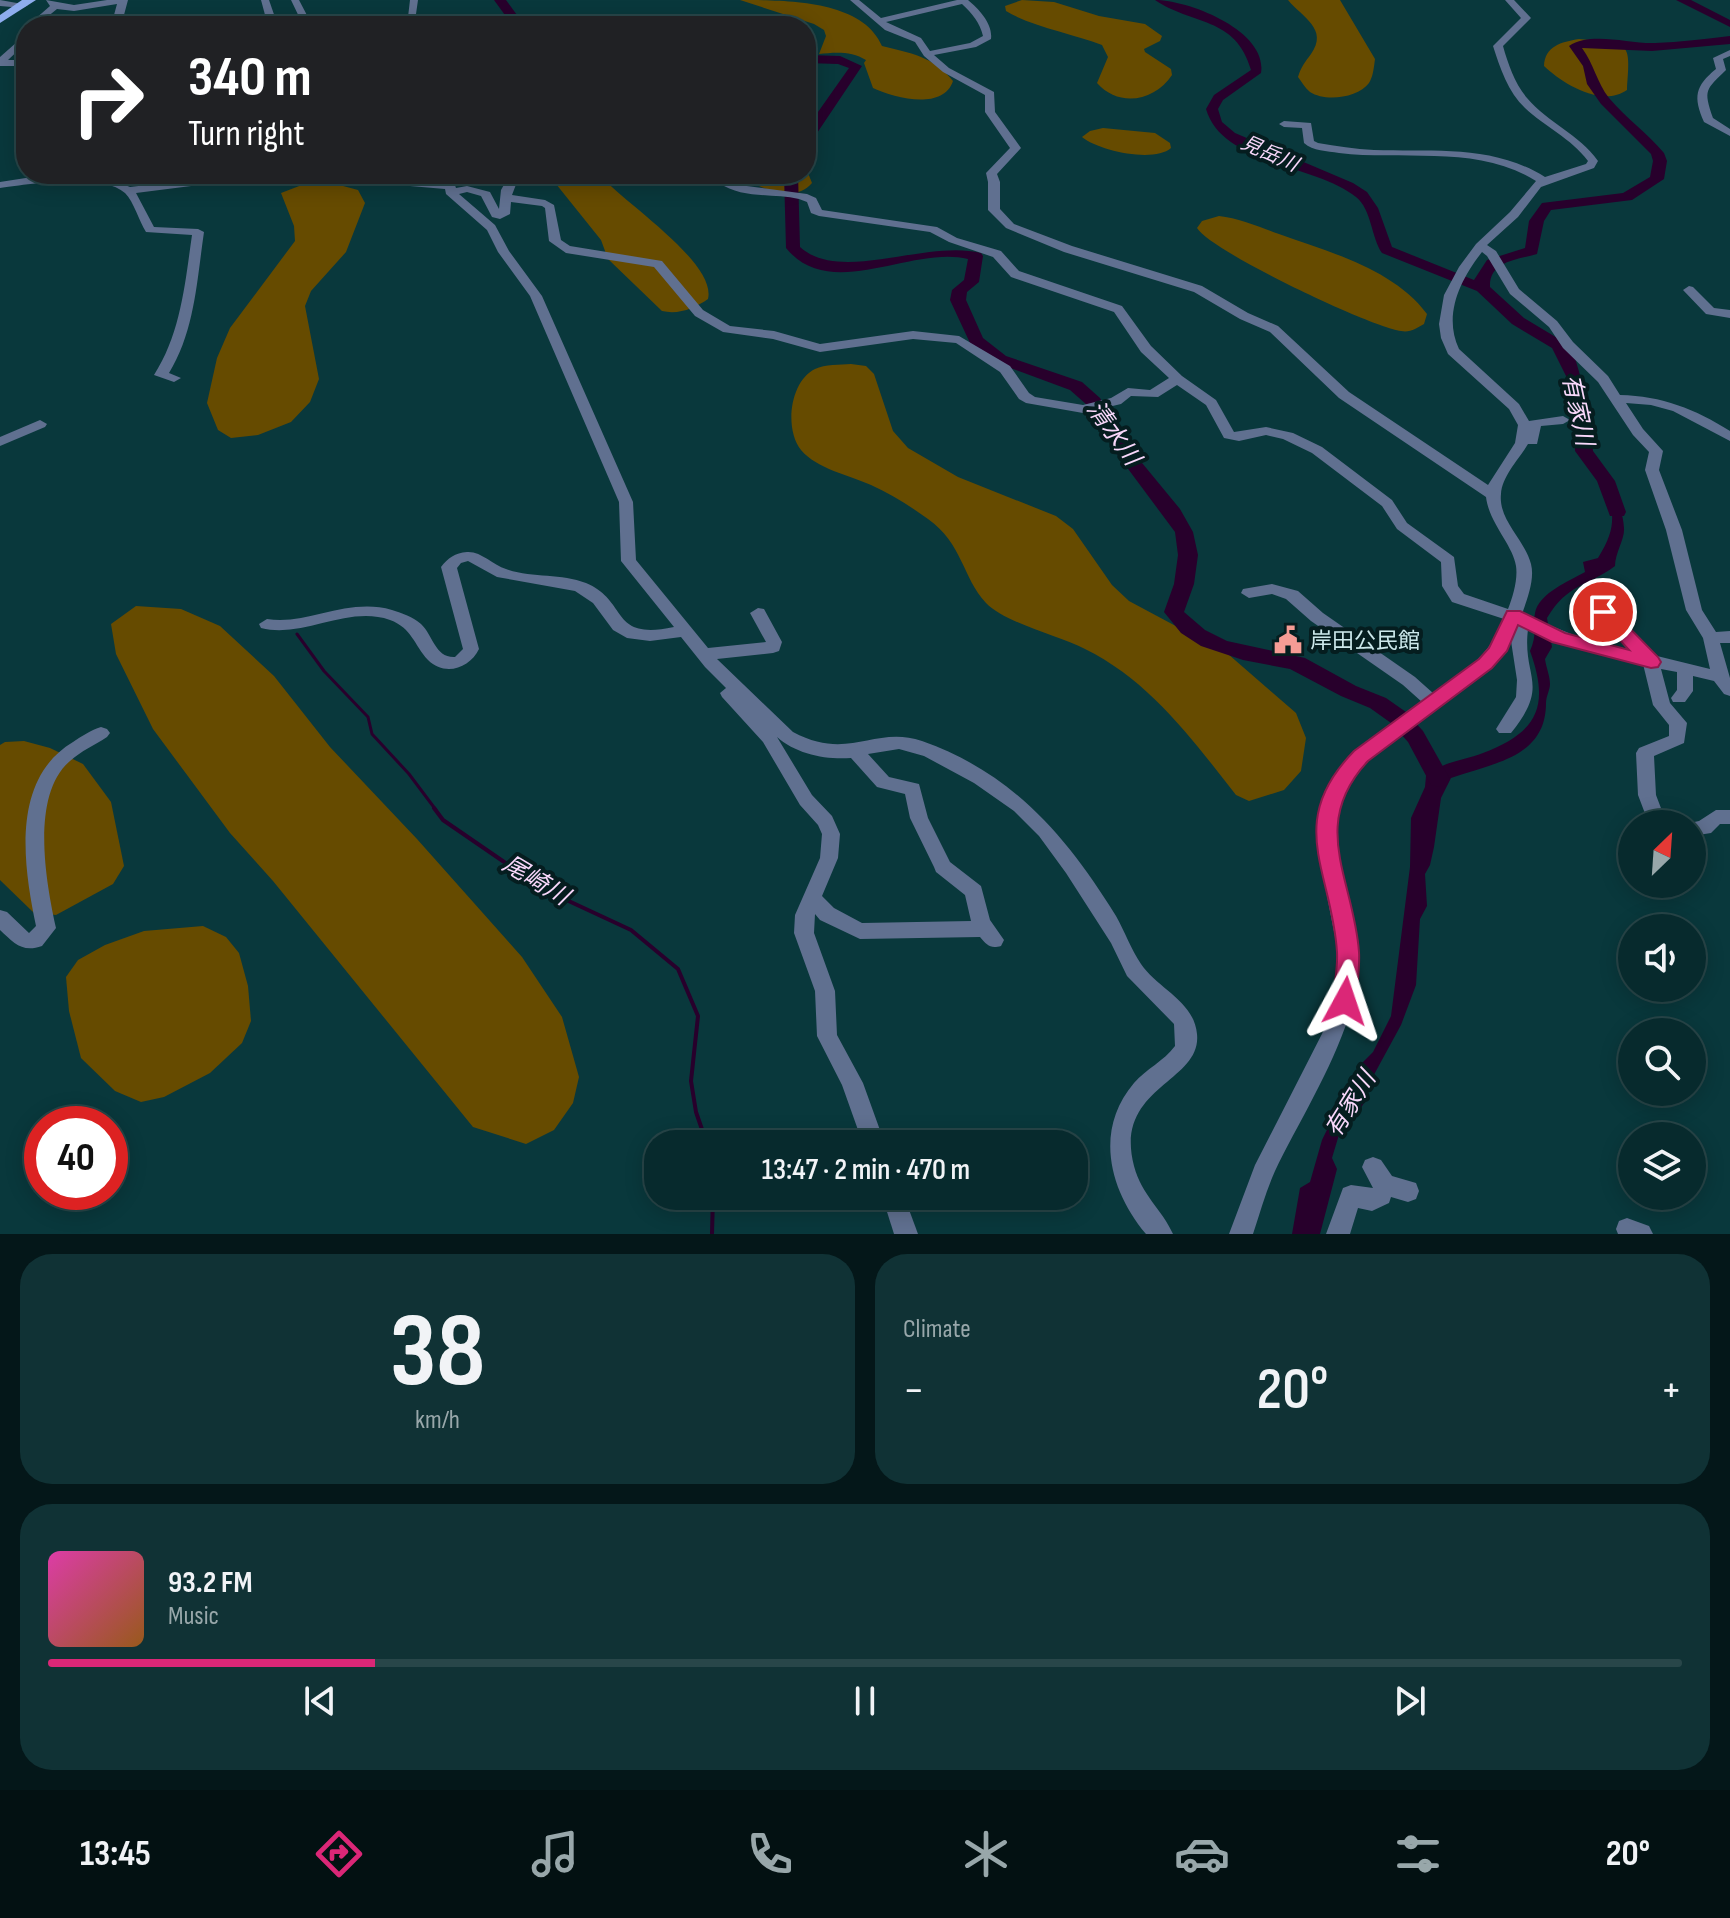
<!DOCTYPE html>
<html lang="en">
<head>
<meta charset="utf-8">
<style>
  :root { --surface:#072a2d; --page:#103235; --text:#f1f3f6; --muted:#98a7aa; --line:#284649; --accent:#db2777 }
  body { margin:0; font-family:"Sofia Sans Condensed","Noto Sans JP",sans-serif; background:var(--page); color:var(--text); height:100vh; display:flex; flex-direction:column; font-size:30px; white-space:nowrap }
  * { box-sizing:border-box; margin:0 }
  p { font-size:26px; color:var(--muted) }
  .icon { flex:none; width:44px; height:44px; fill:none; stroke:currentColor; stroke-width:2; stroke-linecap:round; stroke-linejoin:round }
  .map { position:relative; height:1234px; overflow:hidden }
  .side { display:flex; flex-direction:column; gap:20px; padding:20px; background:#041719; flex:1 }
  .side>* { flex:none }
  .banner { position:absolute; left:16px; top:16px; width:800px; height:168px; border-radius:32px; box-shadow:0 4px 20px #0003,0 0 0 2px var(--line); background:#202124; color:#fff; overflow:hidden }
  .needle { width:52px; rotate:25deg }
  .fabs { position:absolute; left:1618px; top:810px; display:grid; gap:16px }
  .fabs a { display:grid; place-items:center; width:88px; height:88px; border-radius:50%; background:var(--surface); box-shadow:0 4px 20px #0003,0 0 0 2px var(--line); font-size:40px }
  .speed { position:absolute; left:24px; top:1106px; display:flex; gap:16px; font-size:40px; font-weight:700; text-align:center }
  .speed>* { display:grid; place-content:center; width:104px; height:104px; border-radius:50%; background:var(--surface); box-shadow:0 4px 20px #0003,0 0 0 2px var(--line); line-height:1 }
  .speed .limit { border:12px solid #d22; background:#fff; color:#111 }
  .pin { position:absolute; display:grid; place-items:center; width:68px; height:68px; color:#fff; margin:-34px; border:4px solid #fff; border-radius:50%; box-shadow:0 2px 8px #0007 }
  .me { position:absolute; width:88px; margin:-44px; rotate:5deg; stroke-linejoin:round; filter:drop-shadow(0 0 6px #0008) }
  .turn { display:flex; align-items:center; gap:28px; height:168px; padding:0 40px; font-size:36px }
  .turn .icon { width:104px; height:104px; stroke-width:2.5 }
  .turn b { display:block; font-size:56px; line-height:68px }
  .big { font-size:60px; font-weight:600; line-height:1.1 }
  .side .card { flex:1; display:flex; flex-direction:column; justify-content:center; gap:12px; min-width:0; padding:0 28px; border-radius:32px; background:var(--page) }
  .side .dial { align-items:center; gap:0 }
  .dial b { font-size:104px; line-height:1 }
  .song { display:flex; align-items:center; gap:24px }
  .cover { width:96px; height:96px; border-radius:12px; background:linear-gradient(135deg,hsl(320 70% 55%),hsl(30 70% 35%)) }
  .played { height:8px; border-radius:4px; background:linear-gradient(90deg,var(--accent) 20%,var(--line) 20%) }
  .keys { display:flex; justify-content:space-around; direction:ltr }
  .heat { display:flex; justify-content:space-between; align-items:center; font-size:44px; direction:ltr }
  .side .tiles { flex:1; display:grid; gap:20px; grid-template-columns:1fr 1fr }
  .card:last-child { grid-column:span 2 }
  .trip { position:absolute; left:644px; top:1130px; width:444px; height:80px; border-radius:32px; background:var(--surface); box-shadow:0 4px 20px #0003,0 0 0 2px var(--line); font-weight:600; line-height:80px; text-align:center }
  .menu { display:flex; height:128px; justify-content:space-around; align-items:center; background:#031112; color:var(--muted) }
  .menu .icon { width:56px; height:56px }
  .menu .current { color:var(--accent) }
  .menu b { font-size:36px; color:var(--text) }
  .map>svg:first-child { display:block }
  .green { fill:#664b00 }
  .water { fill:#28002c }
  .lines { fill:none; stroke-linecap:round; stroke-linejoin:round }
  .stream-far1 { stroke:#28002c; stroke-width:3 }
  .stream { stroke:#28002c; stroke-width:4 }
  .river { fill:#28002c; fill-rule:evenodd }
  .minor { fill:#607090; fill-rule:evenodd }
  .major { fill:#8eadee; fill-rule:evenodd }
  .route { fill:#db2777; stroke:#8e194d; stroke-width:2 }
  .labels { text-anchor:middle; stroke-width:8; stroke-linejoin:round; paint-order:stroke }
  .far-water-label { font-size:20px; font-style:italic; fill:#f9d8fb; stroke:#051d1f }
  .poi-label { font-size:22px; fill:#cce8eb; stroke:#051d1f; text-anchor:start }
  .water-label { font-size:24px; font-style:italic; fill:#f9d8fb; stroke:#051d1f }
</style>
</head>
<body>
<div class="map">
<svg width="1730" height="1234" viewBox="0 0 1730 1234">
  <rect width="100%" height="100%" fill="#09383c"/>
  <g class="green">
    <path d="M740,0C787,0 863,0 882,46C910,53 933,56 953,81C943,111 894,98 873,88L864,63L866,60C852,51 835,52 819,54L826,36L824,30L814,24Z"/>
    <path d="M1022,0L1054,2L1099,16L1145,24L1162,36L1160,41L1144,49L1145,52L1171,69L1172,75C1155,101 1119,108 1097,83L1108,57L1102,45C1074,34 1030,26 1006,11L1005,6Z"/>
    <path d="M1288,0H1340L1375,59C1374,67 1373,77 1369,83C1358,98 1325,102 1310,92C1305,88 1302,82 1298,77C1301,67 1305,62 1311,54C1329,29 1302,17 1288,0Z"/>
    <path d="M1579,39C1630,44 1631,39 1627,90C1601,108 1562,83 1544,66C1545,46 1561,42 1579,39Z"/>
    <path d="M1103,128L1155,133L1170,143L1171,148C1154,163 1099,151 1082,137L1090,131Z"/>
    <path d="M806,168L812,183C794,205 756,187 738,174H806Z"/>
    <path d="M548,174H599C621,201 717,262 708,299C695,308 679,315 662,311L608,259L601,240Z"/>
    <polygon points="307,183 332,183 358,190 365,203 346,252 311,291 305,306 319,379 310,402 291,422 258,435 231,438 218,430 207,403 217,358 230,328 295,241 294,226 281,193"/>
    <path d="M1219,216C1239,218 1259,227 1279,234C1329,252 1394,269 1427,314L1424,324C1417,328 1410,333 1401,331C1371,327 1212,252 1197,228L1202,221Z"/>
    <path d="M851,364L866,366L874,374L893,431L908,448L958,477L1056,516L1073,529L1112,585L1129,601L1228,654L1296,713L1306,738L1301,771L1284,790L1249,801L1236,795C1192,739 1150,681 1085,649C1060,636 1005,623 986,603C962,577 963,544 928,519C910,506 891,494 871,485C849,475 817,469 801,450C784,429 790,381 815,369C825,364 840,365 851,364Z"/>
    <polygon points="136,606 181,609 220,626 274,676 330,747 417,839 522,957 562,1017 579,1077 573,1103 554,1130 526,1144 473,1127 273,881 230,833 153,729 116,654 111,624"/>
    <polygon points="24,741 50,748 83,764 111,802 124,866 113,884 56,915 34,913 0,880 0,745 5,742"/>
    <polygon points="203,926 226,937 239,953 248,986 251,1021 242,1043 210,1073 164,1097 141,1102 115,1091 81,1058 69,1011 66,977 78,960 105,945 144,931"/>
  </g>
  <path class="water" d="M1606,479C1615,495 1623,510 1624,528C1625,539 1615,553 1615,566C1587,587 1568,583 1547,618L1552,647L1545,659C1546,667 1550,676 1550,684C1550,690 1546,696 1546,703C1546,758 1493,763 1451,778L1441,798L1434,847L1430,865L1425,874L1427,906L1420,919L1416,985L1401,1025L1370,1082L1364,1103L1350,1125L1341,1128L1332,1158L1337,1169L1320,1234H1292L1300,1188L1310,1182L1322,1140L1343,1097L1360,1065L1373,1052L1391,1016L1410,867L1411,818L1425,787L1426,776C1444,761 1462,761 1483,753C1538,732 1550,706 1530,651C1538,632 1532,629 1535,613C1539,593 1569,581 1585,572L1583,562L1598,558C1618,526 1613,515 1606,479Z"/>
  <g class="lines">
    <polyline class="stream-far1" points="297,634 324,671 368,717 372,734 409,774 436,810"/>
    <g class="stream">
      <polyline points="434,808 443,820 545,890 631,930 678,969 698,1016 691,1081 696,1112 707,1144"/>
      <polyline points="712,1234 713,1196"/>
    </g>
    <g class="river">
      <polygon points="494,0 506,0 525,26 513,26"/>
      <path d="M1155,0C1189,0 1268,31 1261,73L1223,100L1218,109L1222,122L1235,133L1353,183L1367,192L1378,208L1392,247L1474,280L1487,260L1525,248L1529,221L1542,203L1623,193L1650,177L1653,161L1651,154L1601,104L1587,84L1583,66L1569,46C1591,31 1629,44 1655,43C1680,42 1705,39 1730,36V44L1652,51L1582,48C1594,64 1597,83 1609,98C1626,118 1647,133 1664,153L1667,161L1664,179L1632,200L1551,210L1544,221L1537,254C1517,260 1489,261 1490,287L1524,318L1564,342L1575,358L1589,406L1593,451L1615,481L1626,512L1624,516H1610L1597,481L1575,451L1573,406L1567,378L1552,348L1512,324L1477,291L1382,253C1371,237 1372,210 1356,197C1316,164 1222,165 1206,109L1214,95L1251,70C1236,16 1191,25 1155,0Z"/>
      <polygon points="1676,0 1691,0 1730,20 1730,27"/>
      <polygon points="806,55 840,56 862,66 811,142 806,143 806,129 849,68 838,64 806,63"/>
      <path d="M784,174H798L800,247C841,284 926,239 981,253L983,256L979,282L967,292L966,300L983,338L1006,356L1082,382L1100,398L1133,452L1180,509L1193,532L1198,555L1194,584L1184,612L1205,630L1227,641L1305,658L1356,686L1386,698L1406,712L1423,731L1450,779L1447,785L1439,787L1431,785L1408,742L1391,723L1370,708L1341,696L1290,669L1243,660L1201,646L1181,633L1164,612L1174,584L1178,555L1175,532L1117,454L1087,405L1070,390L994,362L970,343L950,300L952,290L964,280L968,259C911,245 831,303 786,248Z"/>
    </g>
    <g class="minor">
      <polygon points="0,0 28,5 23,8 0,6"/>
      <polygon points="46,0 74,5 107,0 128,0 121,26 111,26 117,4 74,11 57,9 36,26 26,27 50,6"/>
      <polygon points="261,0 269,0 278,26 268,26"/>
      <polygon points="291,0 299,0 310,21 316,26 303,25"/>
      <polygon points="410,0 418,0 416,14 432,26 421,26 408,17"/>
      <path d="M850,0H859L881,18L957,0H968C979,9 993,24 991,39L976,47L934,55L949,68L994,92L995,112L1021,148L997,174L1000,182V209L1014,224L1072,246L1202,286L1248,313L1278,326L1349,392L1488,485L1515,443L1518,425L1509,409L1448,354L1441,338L1439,324L1444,295L1459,267L1476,244L1510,212L1536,181C1477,144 1405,161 1339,153C1327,151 1313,151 1304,143L1302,128L1284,127L1279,124L1284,121L1311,123L1314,141L1318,143C1336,146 1355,149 1374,150C1432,152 1492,144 1545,177L1586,164L1588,161C1571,138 1545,127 1525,108C1508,92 1500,68 1493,46L1521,18L1505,0H1514L1531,18L1503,46C1508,64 1515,84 1527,98C1548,123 1579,134 1598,161L1594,168L1541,187L1518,217L1487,245L1496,251L1519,289L1557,321L1573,342L1608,376L1620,395C1662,396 1695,409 1730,431V441L1673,411L1651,405L1626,403L1643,429L1663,451L1659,470L1682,530L1702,610L1716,632L1730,631V643H1720L1730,678V696L1724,694L1714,681L1693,676V691L1685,702H1673L1671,698L1677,690V672L1661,669L1670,703L1687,723L1684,743L1654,756L1656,795L1667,824H1649L1638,795L1636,753L1639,748L1669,736V725L1653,705L1643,664L1571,647L1528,629C1522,679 1551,683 1511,733H1499L1496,729L1516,697L1517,680L1511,641C1504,651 1498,663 1489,670C1452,702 1364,749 1344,790C1319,842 1353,899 1358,951C1364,1021 1305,1108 1275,1171C1266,1191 1260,1213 1253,1234H1229L1255,1165L1326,1026L1335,1001L1338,952L1318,850L1316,828L1327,788L1355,751L1422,702L1403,685L1311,621L1286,599L1272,594L1249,598L1241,593L1243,589L1272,584L1298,591L1323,613L1415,677L1434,694C1465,671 1489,657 1504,619L1452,602L1442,586L1441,562L1397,529L1382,506L1312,453L1283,439L1266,435L1239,441L1224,438L1206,405L1177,385L1158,397L1131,396L1121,404L1083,413L1026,403L1019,399L1000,372L956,343L913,339L820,352L773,339L723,332L695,316L654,267L566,253L549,241L545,208L542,206L511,202L510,214L500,219L492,217L481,196L467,192L459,194L495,225L509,251L542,296L633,502L636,560L708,648L766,642L750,613L758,608L764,609L782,642L779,651L773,653L717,659L793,732C849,762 874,725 922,741C1013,773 1067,837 1116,916C1125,932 1131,949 1141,964C1158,989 1194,1001 1197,1034C1202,1083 1113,1086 1134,1166C1142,1196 1162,1209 1173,1234H1146C1109,1190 1094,1130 1134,1083C1146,1069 1164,1061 1175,1046L1174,1024L1127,976L1111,943L1066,873L1039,836L1014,811L974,783L924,756L899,749L868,754L889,777L919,784L928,818L950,862L981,886L990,920L1004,940L1001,946C990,949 987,945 980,937L860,939L820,920L815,914L814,933L835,991L837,1035L863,1083L885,1144H863L842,1085L817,1036L815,991L794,933L795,915L820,858L822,834L818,825L800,805L763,742L722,697L720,693L726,688L705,667L681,637L650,641L627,638L613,630L593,603L575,591L497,577L468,561L461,563L457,568L479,649C470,668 445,677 428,660C414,645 412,628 390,620C347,605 303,639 261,628L259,624L267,619C306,626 347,597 392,610C402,613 413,617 421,624C433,635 435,658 455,657L463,649L441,567C448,558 455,553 467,552C481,551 493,565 506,569C532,578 561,573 586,583C629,601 609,641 674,627L621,561L619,502L530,296L498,252L487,230L446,194L445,189L410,186L362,174H383L442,182L441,174H451L456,188L467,186L490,192L499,209L501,190L510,174H520L512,195L545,200L554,205L561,240L570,246L662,261L703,310L730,326L774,331L820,344L913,331L959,336L1010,366L1029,393L1035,397L1083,405L1111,398L1128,388L1150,390L1169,378L1141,352L1114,312L1011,277L993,257L949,242L930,232L819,216L811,213L807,202L799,199C773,193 742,199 719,183L722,174H732L731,181L739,185L807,194L816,198L822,210L937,227L957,238L1001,251L1019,271L1122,306L1151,346L1182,376L1216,400L1234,432L1266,427L1293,433L1322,447L1392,500L1407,523L1454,557L1458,586L1464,594L1508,609C1513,597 1518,579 1516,566C1513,545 1489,523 1486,497L1339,398L1270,332L1240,319L1194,292L1064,252L1006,228L988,210V182L986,173L1010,148L985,112V95L943,72L924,56L915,42L885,30ZM962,4C972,13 980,23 983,36L970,43L930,51L921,38L886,22ZM1482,252L1487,256L1510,294L1549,327L1563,348L1598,382L1633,435L1649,452L1645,470L1666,530L1686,610L1703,638L1710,669L1657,656L1612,611L1596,592L1599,588L1597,584H1585L1580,592L1600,619L1632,650L1581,638L1522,614C1527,600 1535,579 1531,564C1525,540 1498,520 1501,494C1502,476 1519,459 1528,444H1537L1541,426L1563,424L1570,420L1563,416L1529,421L1519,404L1459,349C1443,315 1460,280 1482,252ZM777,737C796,754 826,760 851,758L877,787L905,794L910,818L934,867L936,872L965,895L971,921L862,923L834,908L822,896L838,858L840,834L832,816L812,795Z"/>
      <polygon points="26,27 26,43 8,60 26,60 26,66 0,66 0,57 17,42 21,30"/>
      <path d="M1730,50V56L1723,59L1726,70C1706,90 1703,89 1713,118L1730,129V136L1704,122C1693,97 1695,86 1716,69L1713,58Z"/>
      <path d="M213,174H227L199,185L136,193L154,227L198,229L204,232C197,279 195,331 169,373L181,378L174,382L154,375C181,333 185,283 192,235L146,232C139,221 134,202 125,193C102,172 29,184 0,188V182L45,175L102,176L130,187L198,179Z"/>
      <polygon points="1689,286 1693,287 1714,308 1730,310 1730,318 1706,314 1683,290"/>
      <polygon points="40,420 47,424 45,427 0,446 0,437"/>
      <path d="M101,727L107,729L110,733L107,737C95,745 81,751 70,761C30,795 46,883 56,928L42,946C22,953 14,943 0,930V910L7,912L29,933L36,926C23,864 11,779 73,742C82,736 91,730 101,727Z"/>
      <polygon points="1716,810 1730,810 1730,824 1720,824 1711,833 1692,836 1692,824 1685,824 1699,821"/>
      <polygon points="1373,1157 1381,1160 1392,1176 1416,1183 1419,1191 1416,1199 1408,1202 1391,1197 1389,1203 1372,1211 1358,1208 1350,1234 1326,1234 1343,1188 1351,1185 1373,1188 1362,1167 1365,1160"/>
      <polygon points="882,1196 904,1196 918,1234 894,1234"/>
      <polygon points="1627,1218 1649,1226 1653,1234 1618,1234 1616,1229 1619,1221"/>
    </g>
    <polygon class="major" points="22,0 36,0 0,23 0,15"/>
  </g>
  <path class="route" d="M1603,606L1610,608L1658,657L1661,662L1658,667L1651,668L1552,642L1518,625L1507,651L1492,668L1368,761C1308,825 1354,880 1359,952C1360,968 1357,985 1356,1001L1353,1008L1345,1011L1337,1008L1333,1001C1334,985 1338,968 1337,952C1332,871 1284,823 1354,751L1479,659L1489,648L1507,611H1520L1565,633L1629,650L1594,612Z"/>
  <defs>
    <symbol id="civic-bare" viewBox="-9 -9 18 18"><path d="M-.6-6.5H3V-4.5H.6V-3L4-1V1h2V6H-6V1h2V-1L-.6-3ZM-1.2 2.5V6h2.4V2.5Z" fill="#f59c95" stroke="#051d1f" stroke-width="2.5" paint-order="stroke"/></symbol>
  </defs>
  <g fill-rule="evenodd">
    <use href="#civic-bare" x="1268" y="620" width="40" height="40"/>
  </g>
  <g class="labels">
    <g class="far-water-label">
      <text transform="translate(1270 153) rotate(24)" y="7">見岳川</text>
    </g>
    <g class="poi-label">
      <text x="1310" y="648">岸田公民館</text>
    </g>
    <g class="water-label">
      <text transform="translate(1578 410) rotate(78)" y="8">有家川</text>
      <text transform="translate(1114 433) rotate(54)" y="8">清水川</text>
      <text transform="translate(536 880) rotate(31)" y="8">尾崎川</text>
      <text transform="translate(1350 1104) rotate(-58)" y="8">有家川</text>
    </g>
  </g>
</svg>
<div class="fabs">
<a><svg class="needle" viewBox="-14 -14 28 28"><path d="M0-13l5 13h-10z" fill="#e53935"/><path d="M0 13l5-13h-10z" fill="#98a7aa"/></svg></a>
<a><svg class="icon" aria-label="sound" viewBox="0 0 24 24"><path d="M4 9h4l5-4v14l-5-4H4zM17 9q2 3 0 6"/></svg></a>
<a><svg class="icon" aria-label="search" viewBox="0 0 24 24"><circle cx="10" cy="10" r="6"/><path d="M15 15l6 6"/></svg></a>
<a><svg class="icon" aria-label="layers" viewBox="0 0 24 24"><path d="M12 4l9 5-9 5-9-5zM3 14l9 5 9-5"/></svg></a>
</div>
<div class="speed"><div class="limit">40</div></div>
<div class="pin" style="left:1603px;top:612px;background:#d93025"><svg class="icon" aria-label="arrive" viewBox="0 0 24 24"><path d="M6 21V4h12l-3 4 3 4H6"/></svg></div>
<svg class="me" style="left:1345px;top:1001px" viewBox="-20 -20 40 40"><path d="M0-17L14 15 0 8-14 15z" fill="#db2777" stroke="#fff" stroke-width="4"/></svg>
<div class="trip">13:47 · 2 min · 470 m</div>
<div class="banner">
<div class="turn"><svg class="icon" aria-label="right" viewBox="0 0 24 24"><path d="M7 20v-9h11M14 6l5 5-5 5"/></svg><div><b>340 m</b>Turn right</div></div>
</div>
</div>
<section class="side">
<div class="tiles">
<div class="card dial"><b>38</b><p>km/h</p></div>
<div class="card"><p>Climate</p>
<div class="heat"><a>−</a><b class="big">20°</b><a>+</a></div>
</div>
<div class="card">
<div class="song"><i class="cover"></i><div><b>93.2 FM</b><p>Music</p></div></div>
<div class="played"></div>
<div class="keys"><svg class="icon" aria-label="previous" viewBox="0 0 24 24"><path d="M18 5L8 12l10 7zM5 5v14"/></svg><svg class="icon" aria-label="pause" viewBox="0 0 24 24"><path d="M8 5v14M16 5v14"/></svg><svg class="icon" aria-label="next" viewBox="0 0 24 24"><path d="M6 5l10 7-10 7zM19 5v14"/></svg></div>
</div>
</div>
</section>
<nav class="menu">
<b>13:45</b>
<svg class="icon current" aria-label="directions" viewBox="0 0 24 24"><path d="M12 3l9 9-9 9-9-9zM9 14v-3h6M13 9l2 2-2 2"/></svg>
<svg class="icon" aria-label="music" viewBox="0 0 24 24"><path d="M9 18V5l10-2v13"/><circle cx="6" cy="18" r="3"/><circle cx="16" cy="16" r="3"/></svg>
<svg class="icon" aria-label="phone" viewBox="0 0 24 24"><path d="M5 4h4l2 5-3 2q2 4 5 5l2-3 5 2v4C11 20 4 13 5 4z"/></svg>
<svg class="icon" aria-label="climate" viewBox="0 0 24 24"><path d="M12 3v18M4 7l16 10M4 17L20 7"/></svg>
<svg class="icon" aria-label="car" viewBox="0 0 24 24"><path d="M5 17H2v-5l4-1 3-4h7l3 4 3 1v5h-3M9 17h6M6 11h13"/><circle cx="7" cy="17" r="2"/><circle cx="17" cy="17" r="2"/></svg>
<svg class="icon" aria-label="filters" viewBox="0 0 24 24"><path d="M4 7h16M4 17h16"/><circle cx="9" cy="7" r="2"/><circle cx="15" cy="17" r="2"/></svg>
<b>20°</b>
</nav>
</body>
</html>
